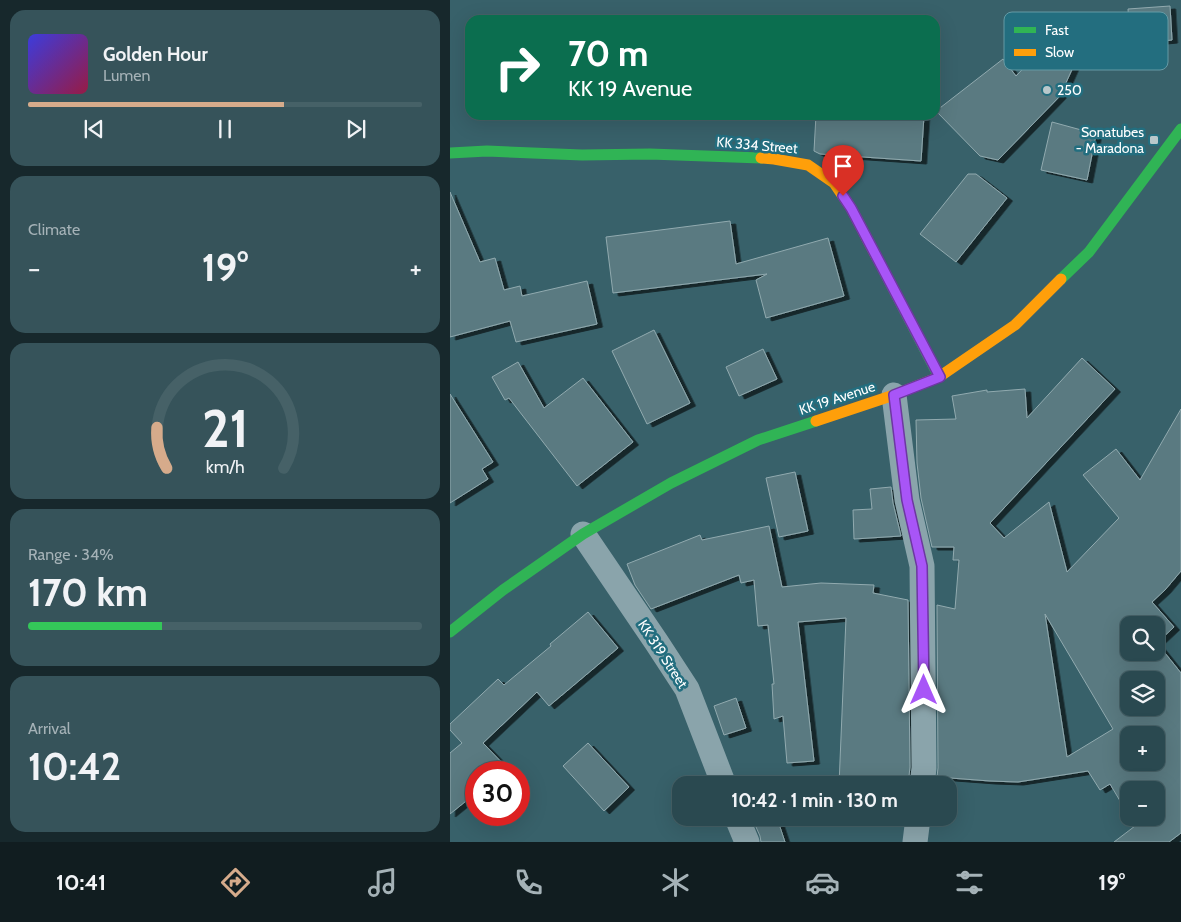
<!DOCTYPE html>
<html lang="en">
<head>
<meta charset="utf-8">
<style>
  :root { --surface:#2a4950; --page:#36535a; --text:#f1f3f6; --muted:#a5b2b7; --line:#466167; --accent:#d6ab8b }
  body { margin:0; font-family:Cabin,sans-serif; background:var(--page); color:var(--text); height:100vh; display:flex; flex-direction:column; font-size:19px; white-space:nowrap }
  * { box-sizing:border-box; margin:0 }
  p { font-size:16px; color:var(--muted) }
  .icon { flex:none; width:28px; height:28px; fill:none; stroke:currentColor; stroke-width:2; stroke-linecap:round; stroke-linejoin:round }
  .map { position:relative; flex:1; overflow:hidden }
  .details { display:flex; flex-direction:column; gap:10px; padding:10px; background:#17282c; width:450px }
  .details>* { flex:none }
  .top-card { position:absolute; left:15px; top:15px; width:475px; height:105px; border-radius:15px; box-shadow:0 5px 20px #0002,0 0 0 1px var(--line); background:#0b6e4f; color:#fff; overflow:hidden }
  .tools { position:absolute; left:670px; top:616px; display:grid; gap:10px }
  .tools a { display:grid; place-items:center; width:45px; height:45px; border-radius:10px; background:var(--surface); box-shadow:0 5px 20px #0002,0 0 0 1px var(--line); font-size:25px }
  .speed { position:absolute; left:15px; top:761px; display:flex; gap:10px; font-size:25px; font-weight:700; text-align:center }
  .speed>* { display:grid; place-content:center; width:65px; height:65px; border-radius:50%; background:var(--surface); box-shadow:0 5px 20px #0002,0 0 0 1px var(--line); line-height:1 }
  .speed .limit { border:8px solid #d22; background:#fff; color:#111 }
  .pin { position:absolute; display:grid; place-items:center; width:42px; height:42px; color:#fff; margin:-51px -21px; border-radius:50% 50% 50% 0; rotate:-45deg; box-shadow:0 0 5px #0007 }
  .pin .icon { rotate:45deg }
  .me { position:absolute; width:55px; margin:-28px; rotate:0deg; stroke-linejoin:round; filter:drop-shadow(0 0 4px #0008) }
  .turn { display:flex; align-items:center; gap:18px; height:105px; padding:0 20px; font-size:22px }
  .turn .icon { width:65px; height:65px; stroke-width:2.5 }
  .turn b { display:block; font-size:35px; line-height:42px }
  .big { font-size:38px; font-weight:700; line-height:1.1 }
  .details .widget { flex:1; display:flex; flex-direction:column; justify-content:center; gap:8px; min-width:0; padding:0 18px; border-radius:15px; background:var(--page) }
  .details .dial { align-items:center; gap:0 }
  .dial svg { height:130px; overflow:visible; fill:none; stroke:var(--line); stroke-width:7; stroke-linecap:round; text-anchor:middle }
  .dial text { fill:var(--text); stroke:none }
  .song { display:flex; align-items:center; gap:15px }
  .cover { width:60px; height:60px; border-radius:8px; background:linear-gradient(135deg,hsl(240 70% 55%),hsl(340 70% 35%)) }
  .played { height:5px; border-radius:2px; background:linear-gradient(90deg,var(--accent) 65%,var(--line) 65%) }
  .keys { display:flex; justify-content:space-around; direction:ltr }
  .heat { display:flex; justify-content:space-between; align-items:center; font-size:28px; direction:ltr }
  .charge { height:8px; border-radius:4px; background:linear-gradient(90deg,#34c759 34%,var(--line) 0) }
  .trip { position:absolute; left:222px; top:776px; width:285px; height:50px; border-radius:15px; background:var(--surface); box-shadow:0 5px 20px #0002,0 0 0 1px var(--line); font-weight:700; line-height:50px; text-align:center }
  .tabs { display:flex; height:80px; justify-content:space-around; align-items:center; background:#111d20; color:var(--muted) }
  .tabs .icon { width:35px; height:35px }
  .tabs .on { color:var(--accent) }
  .tabs b { font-size:22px; color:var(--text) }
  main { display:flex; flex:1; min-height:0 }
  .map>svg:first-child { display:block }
  .building { fill:#5a7a81; stroke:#91aaaf; fill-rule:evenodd; filter:url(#shadow) }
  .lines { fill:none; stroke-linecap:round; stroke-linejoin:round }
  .street { stroke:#8aa4ab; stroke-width:25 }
  .fast { stroke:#30b455; stroke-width:11 }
  .slow { stroke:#ff9f0a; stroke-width:11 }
  .route-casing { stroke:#6d37a1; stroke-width:12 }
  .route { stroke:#a855f7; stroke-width:9 }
  .poi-dot { fill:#b9c8cb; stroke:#236e7f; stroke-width:2 }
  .labels { text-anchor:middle; stroke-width:5; stroke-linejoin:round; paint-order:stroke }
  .poi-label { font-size:14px; fill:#fff; stroke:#236e7f; text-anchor:start }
  .street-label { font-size:14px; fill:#fff; stroke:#236e7f }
  .key { fill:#236e7f; stroke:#659aa5; stroke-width:1 }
  .key-label { font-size:14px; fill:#fff }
</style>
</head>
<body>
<main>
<section class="details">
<div class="widget">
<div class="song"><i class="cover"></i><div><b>Golden Hour</b><p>Lumen</p></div></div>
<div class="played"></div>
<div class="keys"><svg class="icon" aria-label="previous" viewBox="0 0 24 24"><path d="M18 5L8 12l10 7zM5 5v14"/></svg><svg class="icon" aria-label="pause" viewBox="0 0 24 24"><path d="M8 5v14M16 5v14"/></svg><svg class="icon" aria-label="next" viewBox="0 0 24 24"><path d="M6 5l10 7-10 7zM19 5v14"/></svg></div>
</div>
<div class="widget"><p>Climate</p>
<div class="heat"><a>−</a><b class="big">19°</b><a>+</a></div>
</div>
<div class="widget dial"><svg viewBox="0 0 100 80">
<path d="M14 69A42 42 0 1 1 86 69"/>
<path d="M14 69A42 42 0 0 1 8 44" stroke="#d6ab8b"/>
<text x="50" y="56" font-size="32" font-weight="700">21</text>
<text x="50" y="72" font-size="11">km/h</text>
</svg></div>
<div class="widget"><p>Range · 34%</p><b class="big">170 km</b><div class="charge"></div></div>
<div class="widget"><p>Arrival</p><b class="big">10:42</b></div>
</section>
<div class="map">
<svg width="731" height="842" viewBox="0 0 731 842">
  <defs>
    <filter id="shadow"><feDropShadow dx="5.5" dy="3" stdDeviation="0" flood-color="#0009"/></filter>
  </defs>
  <rect width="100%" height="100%" fill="#38616a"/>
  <g class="building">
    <polygon points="720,6 722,40 680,44 678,9"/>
    <polygon points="595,38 629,54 610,96 548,160 530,156 486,111 553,59 566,76 588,53"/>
    <polygon points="366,115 458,115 474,116 471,161 370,154 364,151"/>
    <polygon points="602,122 646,134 637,180 591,170"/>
    <polygon points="518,174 526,174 557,198 506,262 470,234"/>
    <polygon points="0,192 30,262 45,258 54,290 70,286 72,296 137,281 147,324 66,342 60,321 0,337"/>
    <polygon points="280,221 286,264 378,238 394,296 316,318 306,280 317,274 163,293 156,237"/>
    <polygon points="204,330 240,403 197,424 162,351"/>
    <polygon points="313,349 327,379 289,396 276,367"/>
    <path d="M632,358L665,389L540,523L554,538L599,502L617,572L669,518L633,475L666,449L690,480L731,409V571L715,590L702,602L724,627L707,643L731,673V833L719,842H664L685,826L680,818H706V790H679V816L660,784L650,790L638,771L568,782L540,781L487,777L488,768L487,605L505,609L509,560H503L504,547H482L471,498L467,463L466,420L506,419L502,396L537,390V392L575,389L577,418ZM595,614L663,729L617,757ZM679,625H706V652H679ZM679,680H706V708H679ZM679,735H706V762H679Z"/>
    <polygon points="68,362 94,408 133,378 183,442 127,486 59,398 55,400 42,377"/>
    <polygon points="0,394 43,462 32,469 38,479 0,503"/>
    <polygon points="345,472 358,531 329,537 316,478"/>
    <polygon points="441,487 443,503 451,536 404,539 403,510 422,509 420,489"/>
    <polygon points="319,526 332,587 371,583 424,585 423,593 458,600 460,767 458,785 389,785 396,618 348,622 364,761 337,763 333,716 324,719 322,684 324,684 318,625 308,626 304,580 291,583 289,575 201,609 185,585 177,564 250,535 252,540"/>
    <polygon points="138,612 168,648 99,706 87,692 33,743 61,772 26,772 26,793 0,814 0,753 12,743 0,730 0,724 48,679 54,685 101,646 100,644"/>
    <polygon points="286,698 296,728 274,735 264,706"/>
    <polygon points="138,743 179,787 154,811 113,766"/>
    <polygon points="313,777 316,785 294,785 293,780"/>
    <polygon points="302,818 327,818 335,842 311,842 310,836"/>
  </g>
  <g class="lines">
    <g class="street">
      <polyline points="444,395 457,500 472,566 474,768 472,785"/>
      <polyline points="133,534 207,643 237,689 274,785"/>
      <polyline points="287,818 297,842"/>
      <polyline points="465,842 468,818"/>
    </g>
    <g class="fast">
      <polyline points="0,153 37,151 132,155 200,154 311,158"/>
      <polyline points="426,256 489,377"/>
      <polyline points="611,279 639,252 731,129"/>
      <polyline points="0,632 53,590 133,534 221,483 308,440 366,421"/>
    </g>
    <g class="slow">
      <polyline points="311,158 324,159 358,165 384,183 401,208 426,256"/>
      <polyline points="366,421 444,395 489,377 565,325 611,279"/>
    </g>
  </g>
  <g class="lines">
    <defs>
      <polyline id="route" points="393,196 401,208 490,377 444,395 457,500 472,566 474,690"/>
    </defs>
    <use href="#route" class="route-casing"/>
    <use href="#route" class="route"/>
  </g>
  <g class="poi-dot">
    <circle cx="597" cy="90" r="5"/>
    <rect x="699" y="135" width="10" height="10" rx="2.5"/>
  </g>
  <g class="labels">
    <g class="poi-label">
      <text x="607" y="95">250</text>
      <text x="694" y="137" text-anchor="end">Sonatubes<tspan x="694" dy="16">- Maradona</tspan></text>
    </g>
    <g class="street-label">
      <text transform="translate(307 145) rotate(5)" y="5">KK 334 Street</text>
      <text transform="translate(387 398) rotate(-18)" y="5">KK 19 Avenue</text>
      <text transform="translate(213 654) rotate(57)" y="5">KK 319 Street</text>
    </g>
  </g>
  <rect x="554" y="12" width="164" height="58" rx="8" class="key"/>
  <rect x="564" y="27" width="22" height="6" fill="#30b455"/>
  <rect x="564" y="49" width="22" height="7" fill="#ff9f0a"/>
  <g class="key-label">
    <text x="595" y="35">Fast</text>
    <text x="595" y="57">Slow</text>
  </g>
</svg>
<div class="tools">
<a><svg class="icon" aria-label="search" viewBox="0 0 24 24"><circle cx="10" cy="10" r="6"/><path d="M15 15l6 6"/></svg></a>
<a><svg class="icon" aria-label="layers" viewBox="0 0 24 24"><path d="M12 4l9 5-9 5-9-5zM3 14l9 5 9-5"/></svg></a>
<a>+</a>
<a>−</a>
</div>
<div class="speed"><div class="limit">30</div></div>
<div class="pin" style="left:393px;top:196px;background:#d93025"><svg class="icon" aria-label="arrive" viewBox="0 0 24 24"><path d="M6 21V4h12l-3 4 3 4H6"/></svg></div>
<svg class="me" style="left:474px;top:690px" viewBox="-20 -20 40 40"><path d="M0-17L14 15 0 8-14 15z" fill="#a855f7" stroke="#fff" stroke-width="4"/></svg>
<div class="trip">10:42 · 1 min · 130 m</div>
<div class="top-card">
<div class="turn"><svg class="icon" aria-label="right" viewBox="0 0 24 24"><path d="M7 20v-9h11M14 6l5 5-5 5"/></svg><div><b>70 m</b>KK 19 Avenue</div></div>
</div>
</div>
</main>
<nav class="tabs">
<b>10:41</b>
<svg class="icon on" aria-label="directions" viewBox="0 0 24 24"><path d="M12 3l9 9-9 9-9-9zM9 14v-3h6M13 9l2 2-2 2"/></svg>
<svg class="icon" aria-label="music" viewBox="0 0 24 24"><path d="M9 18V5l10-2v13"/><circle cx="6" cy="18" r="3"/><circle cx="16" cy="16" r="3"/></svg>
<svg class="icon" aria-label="phone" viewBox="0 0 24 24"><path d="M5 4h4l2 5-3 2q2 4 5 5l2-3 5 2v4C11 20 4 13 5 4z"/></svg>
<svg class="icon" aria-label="climate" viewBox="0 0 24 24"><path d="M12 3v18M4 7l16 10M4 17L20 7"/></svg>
<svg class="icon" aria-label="car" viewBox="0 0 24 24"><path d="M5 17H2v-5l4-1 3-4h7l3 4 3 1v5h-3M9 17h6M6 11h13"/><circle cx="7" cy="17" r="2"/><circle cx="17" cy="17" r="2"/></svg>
<svg class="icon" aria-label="filters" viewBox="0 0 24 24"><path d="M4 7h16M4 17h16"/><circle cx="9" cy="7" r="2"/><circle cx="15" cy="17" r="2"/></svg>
<b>19°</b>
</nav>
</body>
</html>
